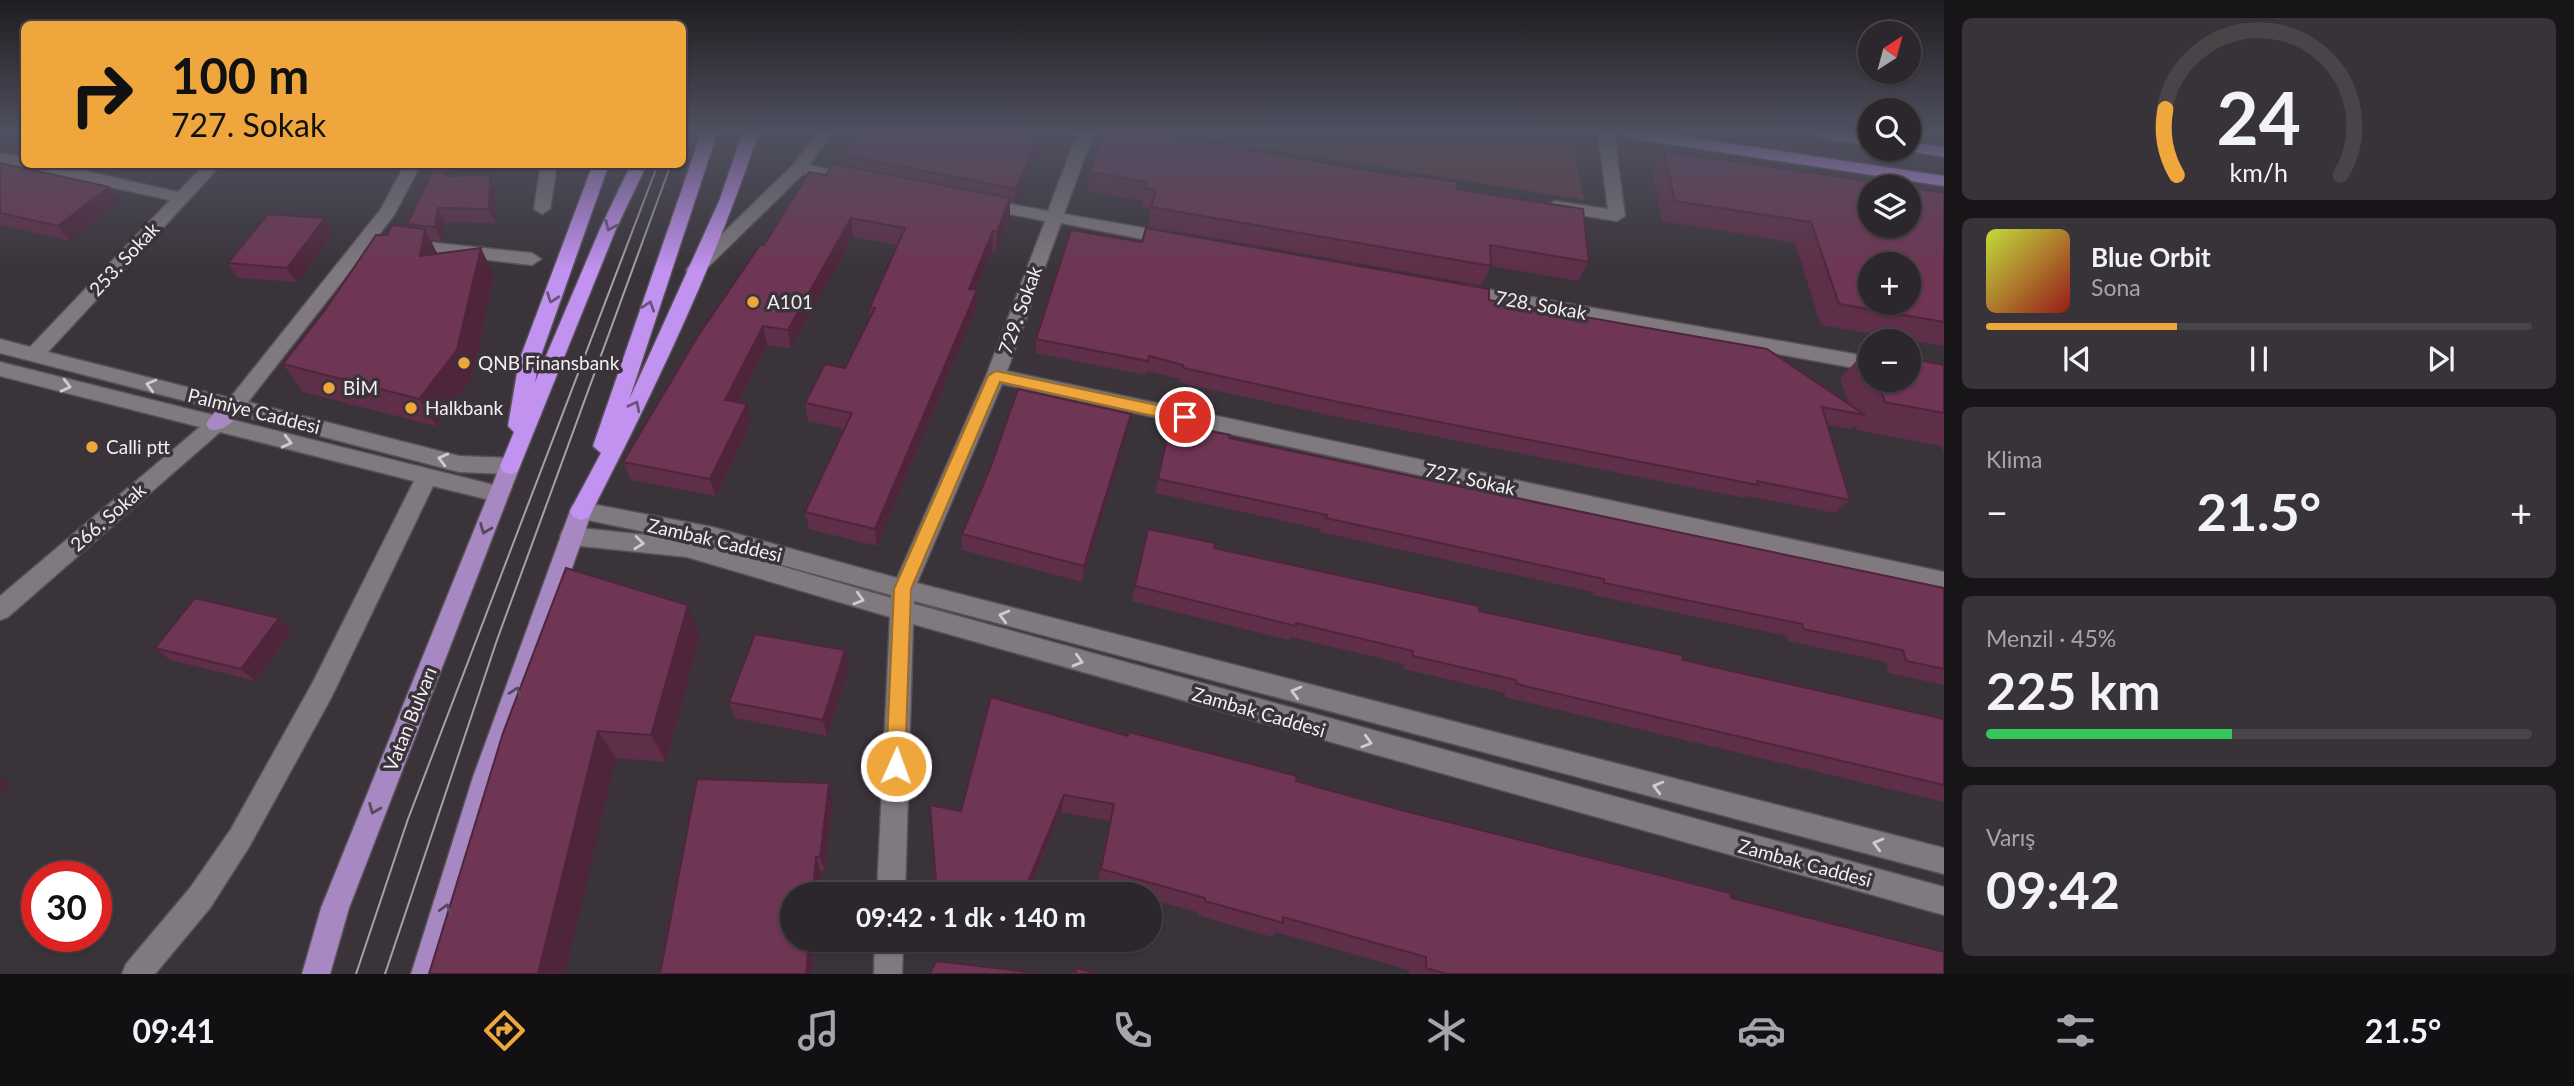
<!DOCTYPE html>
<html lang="tr">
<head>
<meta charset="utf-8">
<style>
  :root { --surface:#2c272c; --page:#383338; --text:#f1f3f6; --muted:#a6a5a9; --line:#484448; --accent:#efa73d }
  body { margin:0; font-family:Lato,sans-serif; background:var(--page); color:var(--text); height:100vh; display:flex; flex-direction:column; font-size:26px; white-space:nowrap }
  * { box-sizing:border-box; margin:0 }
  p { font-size:23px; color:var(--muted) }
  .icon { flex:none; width:38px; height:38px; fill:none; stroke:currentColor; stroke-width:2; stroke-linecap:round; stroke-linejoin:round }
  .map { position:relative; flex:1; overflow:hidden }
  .panel { display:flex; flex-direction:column; gap:18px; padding:18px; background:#181518; width:630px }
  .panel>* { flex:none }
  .banner { position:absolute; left:21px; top:21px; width:665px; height:147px; border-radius:10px; box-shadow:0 2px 5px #0004,0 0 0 2px var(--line); background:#efa73d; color:#111; overflow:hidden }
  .needle { width:46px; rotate:36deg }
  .controls { position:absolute; left:1858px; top:21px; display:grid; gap:14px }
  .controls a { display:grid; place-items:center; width:63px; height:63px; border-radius:50%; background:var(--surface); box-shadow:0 2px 5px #0004,0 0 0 2px var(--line); font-size:35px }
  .speed { position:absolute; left:21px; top:861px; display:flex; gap:14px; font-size:35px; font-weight:700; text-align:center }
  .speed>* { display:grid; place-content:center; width:91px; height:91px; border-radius:50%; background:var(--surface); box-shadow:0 2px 5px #0004,0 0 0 2px var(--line); line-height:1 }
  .speed .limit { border:10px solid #d22; background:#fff; color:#111 }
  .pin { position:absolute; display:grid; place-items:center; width:60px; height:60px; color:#fff; margin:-30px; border:4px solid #fff; border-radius:50%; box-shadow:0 2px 7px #0007 }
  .me { position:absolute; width:77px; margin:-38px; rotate:2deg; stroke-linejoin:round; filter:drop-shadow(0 0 5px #0008) }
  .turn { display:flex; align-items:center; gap:24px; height:147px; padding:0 35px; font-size:32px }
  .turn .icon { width:91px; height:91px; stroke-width:2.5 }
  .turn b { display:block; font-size:49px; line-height:60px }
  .big { font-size:52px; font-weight:700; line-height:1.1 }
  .panel .card { flex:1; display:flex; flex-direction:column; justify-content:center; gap:10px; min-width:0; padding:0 24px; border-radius:10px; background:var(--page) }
  .panel .dial { align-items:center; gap:0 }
  .dial svg { height:182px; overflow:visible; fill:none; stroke:var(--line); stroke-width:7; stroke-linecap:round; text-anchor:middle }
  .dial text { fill:var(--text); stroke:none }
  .song { display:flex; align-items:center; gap:21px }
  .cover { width:84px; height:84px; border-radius:10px; background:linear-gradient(135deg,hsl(70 70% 55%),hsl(0 70% 35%)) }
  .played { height:7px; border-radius:4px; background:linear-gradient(90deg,var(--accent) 35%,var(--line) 35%) }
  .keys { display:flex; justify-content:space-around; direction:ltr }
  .heat { display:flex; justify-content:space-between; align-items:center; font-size:38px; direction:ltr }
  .charge { height:10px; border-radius:5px; background:linear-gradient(90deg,#34c759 45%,var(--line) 0) }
  .trip { position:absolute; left:780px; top:882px; width:382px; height:70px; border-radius:35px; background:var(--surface); box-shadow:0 2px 5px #0004,0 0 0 2px var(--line); font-weight:700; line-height:70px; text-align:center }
  .tab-bar { display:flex; height:112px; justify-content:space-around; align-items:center; background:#121012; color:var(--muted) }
  .tab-bar .icon { width:49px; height:49px }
  .tab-bar .current { color:var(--accent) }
  .tab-bar b { font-size:32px; color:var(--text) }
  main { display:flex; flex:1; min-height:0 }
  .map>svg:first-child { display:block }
  .green { fill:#633b41 }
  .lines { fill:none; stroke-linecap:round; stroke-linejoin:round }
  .minor-casing { stroke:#575257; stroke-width:3 }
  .major-casing { stroke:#575257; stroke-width:3 }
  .highway-casing { stroke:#575257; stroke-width:3 }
  .minor { fill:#80797f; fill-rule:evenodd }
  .major { fill:#a888c3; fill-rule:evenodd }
  .highway { fill:#c292f1; fill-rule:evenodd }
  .tram { stroke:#a6a1a6; stroke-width:2 }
  .wall { fill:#5f2e48 }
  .shaded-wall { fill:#4e253b }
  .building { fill:#6f3554; stroke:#4e253b; stroke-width:2; fill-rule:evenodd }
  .oneway { stroke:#6a557a }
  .oneway2 { stroke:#d0cbd0 }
  .oneway3 { stroke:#56495c }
  .route { fill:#efa73d; stroke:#9b6d28; stroke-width:2 }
  .poi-dot { fill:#efa73d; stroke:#3a343a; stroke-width:2.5 }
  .labels { text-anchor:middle; stroke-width:7; stroke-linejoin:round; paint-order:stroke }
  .street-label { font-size:19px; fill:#f2eef2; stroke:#3a343a }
  .poi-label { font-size:19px; fill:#f2eef2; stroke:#3a343a; text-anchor:start }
</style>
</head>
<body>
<main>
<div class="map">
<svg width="1944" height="974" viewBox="0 0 1944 974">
  <rect width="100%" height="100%" fill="#3a343a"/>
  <polygon class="green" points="1178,134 1513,134 1573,144 1584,200"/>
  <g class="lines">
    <defs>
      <g id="minor">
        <polygon points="817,134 832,134 809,165 859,176 861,179 859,182 853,184 803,174 701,274 689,274 686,270 689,266 793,165"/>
        <path d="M1077,134H1093L1064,214L1173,233L1182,239L1173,245L1061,223L1007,371L1944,572V590L1002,384L917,583L1944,848V874L914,601V604L1944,887V915L913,624L905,894H877L890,617L687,557L571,545L563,542L560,536L563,530L571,527L675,538L573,517L570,511L573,505L581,502L712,527L897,578L986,376L1045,221L984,209L976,204L984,199L1048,211ZM698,542L891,595V598Z"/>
        <polygon points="1598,134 1614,134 1625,216 1617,221 1549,210 1547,206 1555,201 1608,209"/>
        <polygon points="0,153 24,158 24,164 55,164 178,192 205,164 222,164 48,352 230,398 381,209 405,164 421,164 394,215 248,402 459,456 510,458 517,460 520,466 517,472 510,474 459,472 0,353 0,339 30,347 170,200 0,163"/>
        <polygon points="541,164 557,164 550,209 542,214 534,209"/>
        <polygon points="409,240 532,253 541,259 532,265 403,250 400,246 403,242"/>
        <polygon points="1463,285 1871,357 1871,371 1457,295 1454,291 1457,287"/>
        <polygon points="0,362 498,486 505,488 509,494 505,500 498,502 433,486 331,698 249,847 210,908 155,974 122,974 126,964 190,888 231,829 313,682 414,481 220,432 8,617 0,620 0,596 200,427 0,376"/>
        <polygon points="875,940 903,940 902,974 874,974"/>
      </g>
      <g id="major">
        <path d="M234,399L241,401L244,406C237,418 224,434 209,429L206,424C212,414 223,402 234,399Z"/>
        <polygon points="510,458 517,460 520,466 349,908 330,974 302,974 321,908 500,466 503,460"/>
        <polygon points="581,502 589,505 592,511 499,777 439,974 411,974 473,777 570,511 573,505"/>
      </g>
      <g id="highway">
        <path d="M701,134H717L629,400L720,199L742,134H758C714,267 653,393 589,517L581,520L573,517L570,511L601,453L593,446Z"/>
        <polygon points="1627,134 1668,134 1944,176 1944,186 1634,139"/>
        <polygon points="1818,134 1871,136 1871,146 1825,139"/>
        <polygon points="1909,142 1944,147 1944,157 1903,150 1909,149"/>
        <polygon points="593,164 609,164 539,361 535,382 600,229 631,164 647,164 616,229 520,466 517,472 510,474 503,472 500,466 514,432 508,426 519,361"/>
      </g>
    </defs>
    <use href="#minor" class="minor-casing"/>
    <use href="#major" class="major-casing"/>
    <use href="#highway" class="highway-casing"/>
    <use href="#minor" class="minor"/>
    <use href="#major" class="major"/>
    <use href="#highway" class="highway"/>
    <g class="tram">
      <polyline points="682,140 685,134"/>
      <polyline points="356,974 408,819 658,164"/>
      <polyline points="385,974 497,640 671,164"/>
    </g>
  </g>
  <g class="wall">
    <polygon points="1045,134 1015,203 1010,202 1010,217 996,251 992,250 976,290 976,309 877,546 809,529 805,512 844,429 808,421 805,403 845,368 870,316 870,307 897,245 853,237 791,348 767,345 738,403 751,422 716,496 631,480 623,462 764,245 826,175 843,166 842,155"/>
    <polygon points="1664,151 1944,193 1944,346 1821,325 1795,243 1662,221 1652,172"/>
    <polygon points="0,163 120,201 70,241 0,225"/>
    <polygon points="436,164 448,164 453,176 490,175 496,189 495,223 445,222 442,241 430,240 437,253 481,248 494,276 472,378 436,426 303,392 283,364 387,235 409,227 407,224"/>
    <polygon points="1090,172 1408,177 1409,175 1457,189 1589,262 1578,281 1491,266 1481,285 1148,226 1151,209 1142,208 1143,201 1088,191"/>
    <polygon points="333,233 297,282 238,278 228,263"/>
    <polygon points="1489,300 1849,404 1840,378 1867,350 1871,351 1871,380 1909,380 1944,365 1944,452 1941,446 1857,430 1855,425 1851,429 1828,425 1850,500 1835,513 1748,496 1745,498 1338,417 1185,384 1180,382 1180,379 1147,371 1145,375 1036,353 1036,339"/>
    <polygon points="1131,414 1128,431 1082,582 962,550 962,534"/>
    <polygon points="1170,425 1944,588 1944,685 1889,673 1886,662 1788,641 1787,636 1593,595 1593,592 1320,532 1321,529 1155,493"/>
    <polygon points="1148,529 1214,548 1683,660 1944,719 1944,802 1505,697 1505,693 1404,669 1404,664 1291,637 1289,640 1132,601"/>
    <polygon points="292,630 255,681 170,660 155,648"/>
    <polygon points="700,635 666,762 616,758 503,733"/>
    <polygon points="845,650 849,668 827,736 735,718 729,702"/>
    <polygon points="1128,736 1401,810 1731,898 1944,974 1409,974 1409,970 1276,932 1272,937 1197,915 1197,912 1150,899 1150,894 1134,894 1097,884 1110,821 1061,812 1027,894 937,894 961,811"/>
    <polygon points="833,798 825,871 820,871 819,894 793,894 793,940 815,940 812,974 660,974"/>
  </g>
  <g class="shaded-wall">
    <polygon points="1039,134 1045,134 1015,203 1016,189"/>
    <polygon points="446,164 448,164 453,175 450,190 444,176"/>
    <polygon points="490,175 496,189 495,223 489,209"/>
    <polygon points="109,187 120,201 70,241 58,226"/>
    <polygon points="1010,198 1010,217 996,251 997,232"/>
    <polygon points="438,208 445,222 442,241 435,227"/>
    <polygon points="325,218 333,233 297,282 287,268"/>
    <polygon points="851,218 853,237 791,348 788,330"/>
    <polygon points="425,229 439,257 420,256"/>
    <polygon points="993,231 992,250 969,307 969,289"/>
    <polygon points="481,248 494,276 472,378 436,426 419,399"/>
    <polygon points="977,290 976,309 877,546 875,529"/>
    <polygon points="763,326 767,345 730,418 725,400"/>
    <polygon points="747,404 751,422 716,496 710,479"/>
    <polygon points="1131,414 1128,431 1082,582 1084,566"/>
    <polygon points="688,605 700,635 666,762 651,735"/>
    <polygon points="279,618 292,630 255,681 241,669"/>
    <polygon points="845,650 849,668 827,736 823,720"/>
    <polygon points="598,731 616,758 565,974 538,974"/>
    <polygon points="0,777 10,784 0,793"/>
    <polygon points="829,783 833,798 825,871 820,857"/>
    <polygon points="1064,795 1061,812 1027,894 1023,894"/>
    <polygon points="816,857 820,871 819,894 813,894"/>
    <polygon points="809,940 815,940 812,974 806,974"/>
  </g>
  <g class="building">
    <polygon points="854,134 1039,134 1016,189 842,155"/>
    <polygon points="1103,134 1154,134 1409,177 1409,175 1457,182 1457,189 1583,209 1589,262 1490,245 1491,266 1151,207 1156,190 1145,188 1147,182 1090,172"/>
    <path d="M1664,151L1907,187H1871V226H1909V188L1944,193V322L1839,304L1811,222L1675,201ZM1871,264H1909V303H1871Z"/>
    <polygon points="0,163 109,187 58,226 0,213"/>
    <polygon points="436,164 446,164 444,176 490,175 489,209 438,208 435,227 407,224"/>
    <polygon points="833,164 1010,198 997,232 993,231 969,289 977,290 875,529 805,512 852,413 805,403 825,364 845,368 875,308 870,307 905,228 851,218 788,330 763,326 725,400 747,404 710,479 623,462 698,336 760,245 764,245 809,172 826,175"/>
    <polygon points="268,214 325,218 287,268 228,263"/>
    <polygon points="392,225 425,229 420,256 481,248 457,350 419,399 283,364 325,310 376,235 387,235"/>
    <polygon points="1146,228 1489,289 1489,300 1767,349 1865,415 1822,407 1850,500 1757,481 1758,485 1343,403 1188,369 1183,368 1183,365 1149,356 1148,361 1036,339 1071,230 1142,242"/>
    <polygon points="1867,350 1871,351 1871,362"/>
    <polygon points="1909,358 1944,365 1944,413 1885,402 1877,380 1909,380"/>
    <polygon points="1018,389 1131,414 1084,566 962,534 990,469"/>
    <polygon points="1174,424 1230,435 1229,438 1944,588 1944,669 1906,661 1903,650 1803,629 1802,624 1604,583 1604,579 1326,518 1327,515 1158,479 1170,425"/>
    <polygon points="1148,529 1215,543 1214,548 1479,606 1479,611 1682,655 1683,660 1944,719 1944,785 1517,684 1516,680 1413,656 1413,651 1296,623 1296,626 1135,586"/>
    <polygon points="566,568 688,605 651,735 598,731 538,974 429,974 503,733"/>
    <polygon points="195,598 279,618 241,669 155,648"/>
    <polygon points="755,634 845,650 823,720 729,702"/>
    <polygon points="991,697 1128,736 1129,732 1297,776 1296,781 1401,810 1730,893 1731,898 1944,952 1944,974 1447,974 1426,968 1426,957 1283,917 1283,923 1205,901 1205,898 1101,869 1114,804 1064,795 1023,894 937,894 930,805 961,811"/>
    <polygon points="697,779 829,783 820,857 816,857 813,894 793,894 793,940 809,940 806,974 660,974"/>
    <polygon points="936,961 1036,973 1035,974 930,974"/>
    <polygon points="1077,968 1097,974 1075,974"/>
  </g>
  <defs><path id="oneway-chevron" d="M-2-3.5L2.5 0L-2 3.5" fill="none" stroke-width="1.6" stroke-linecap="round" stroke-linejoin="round" transform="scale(1.75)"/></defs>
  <g class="oneway">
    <use href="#oneway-chevron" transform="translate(610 226) rotate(114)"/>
    <use href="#oneway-chevron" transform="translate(552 298) rotate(110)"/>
    <use href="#oneway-chevron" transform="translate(649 306) rotate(-72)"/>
    <use href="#oneway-chevron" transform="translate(635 406) rotate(-63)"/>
  </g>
  <g class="oneway2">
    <use href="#oneway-chevron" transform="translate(151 385) rotate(-165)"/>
    <use href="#oneway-chevron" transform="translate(66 386) rotate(14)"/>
    <use href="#oneway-chevron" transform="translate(287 442) rotate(14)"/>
    <use href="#oneway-chevron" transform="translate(443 459) rotate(-166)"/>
    <use href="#oneway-chevron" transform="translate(639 543) rotate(6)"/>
    <use href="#oneway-chevron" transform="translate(859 599) rotate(16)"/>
    <use href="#oneway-chevron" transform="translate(1004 616) rotate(-165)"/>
    <use href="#oneway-chevron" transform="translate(1078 661) rotate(16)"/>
    <use href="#oneway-chevron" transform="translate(1296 692) rotate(-165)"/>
    <use href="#oneway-chevron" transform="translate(1367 742) rotate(16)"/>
    <use href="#oneway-chevron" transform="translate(1658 787) rotate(-165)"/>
    <use href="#oneway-chevron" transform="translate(1878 844) rotate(-165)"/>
  </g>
  <g class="oneway3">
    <use href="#oneway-chevron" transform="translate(485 529) rotate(112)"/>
    <use href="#oneway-chevron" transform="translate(516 692) rotate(-71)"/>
    <use href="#oneway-chevron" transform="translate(374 809) rotate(112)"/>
    <use href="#oneway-chevron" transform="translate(446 909) rotate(-73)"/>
  </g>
  <linearGradient id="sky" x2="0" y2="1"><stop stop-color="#201d20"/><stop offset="0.49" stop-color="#4f5060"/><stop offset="1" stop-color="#4f5060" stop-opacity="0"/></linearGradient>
  <rect width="1944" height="271" fill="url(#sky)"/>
  <polygon class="route" points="996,371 1185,411 1193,417 1185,423 1000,382 911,589 905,766 903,772 896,775 889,772 886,766 894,589 988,376"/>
  <g class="poi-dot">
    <circle cx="753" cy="302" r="7"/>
    <circle cx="464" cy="363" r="7"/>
    <circle cx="329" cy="388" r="7"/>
    <circle cx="411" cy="408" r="7"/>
    <circle cx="92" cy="447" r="7"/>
  </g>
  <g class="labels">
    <g class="street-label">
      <text transform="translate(124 259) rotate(-47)" y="7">253. Sokak</text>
      <text transform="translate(1541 305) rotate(10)" y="7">728. Sokak</text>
      <text transform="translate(1020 310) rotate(-70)" y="7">729. Sokak</text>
      <text transform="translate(254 411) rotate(14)" y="7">Palmiye Caddesi</text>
      <text transform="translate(1470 479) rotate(12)" y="7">727. Sokak</text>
      <text transform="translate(108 517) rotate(-41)" y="7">266. Sokak</text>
      <text transform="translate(715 540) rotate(13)" y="7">Zambak Caddesi</text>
      <text transform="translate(1259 712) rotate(16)" y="7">Zambak Caddesi</text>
      <text transform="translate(410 719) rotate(-68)" y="7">Vatan Bulvarı</text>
      <text transform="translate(1805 863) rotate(15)" y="7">Zambak Caddesi</text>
    </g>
    <g class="poi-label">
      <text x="767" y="309">A101</text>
      <text x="478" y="370">QNB Finansbank</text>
      <text x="343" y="395">BİM</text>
      <text x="425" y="415">Halkbank</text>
      <text x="106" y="454">Calli ptt</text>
    </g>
  </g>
</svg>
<div class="controls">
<a><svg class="needle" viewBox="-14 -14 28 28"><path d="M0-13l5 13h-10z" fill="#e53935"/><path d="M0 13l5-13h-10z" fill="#a6a5a9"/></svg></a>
<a><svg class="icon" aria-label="search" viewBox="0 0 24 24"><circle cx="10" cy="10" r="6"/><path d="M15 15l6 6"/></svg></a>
<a><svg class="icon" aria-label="layers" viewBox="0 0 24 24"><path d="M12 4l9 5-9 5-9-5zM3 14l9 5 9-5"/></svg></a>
<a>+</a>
<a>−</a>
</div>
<div class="speed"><div class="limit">30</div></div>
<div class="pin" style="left:1185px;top:417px;background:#d93025"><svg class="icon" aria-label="arrive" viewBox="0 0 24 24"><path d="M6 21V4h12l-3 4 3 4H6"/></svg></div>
<svg class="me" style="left:896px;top:766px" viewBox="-20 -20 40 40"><circle r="17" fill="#efa73d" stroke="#fff" stroke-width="3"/><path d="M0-11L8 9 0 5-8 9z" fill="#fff"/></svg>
<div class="trip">09:42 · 1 dk · 140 m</div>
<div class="banner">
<div class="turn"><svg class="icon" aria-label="right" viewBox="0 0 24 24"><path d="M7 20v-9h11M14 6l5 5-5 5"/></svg><div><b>100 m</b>727. Sokak</div></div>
</div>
</div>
<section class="panel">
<div class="card dial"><svg viewBox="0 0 100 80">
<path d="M14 69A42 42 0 1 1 86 69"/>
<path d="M14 69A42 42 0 0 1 9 40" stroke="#efa73d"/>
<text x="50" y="56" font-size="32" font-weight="700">24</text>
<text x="50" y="72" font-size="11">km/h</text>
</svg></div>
<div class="card">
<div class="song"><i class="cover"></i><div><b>Blue Orbit</b><p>Sona</p></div></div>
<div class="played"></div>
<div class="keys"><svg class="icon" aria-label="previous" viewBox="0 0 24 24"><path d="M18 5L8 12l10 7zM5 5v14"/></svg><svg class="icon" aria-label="pause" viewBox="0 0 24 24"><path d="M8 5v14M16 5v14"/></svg><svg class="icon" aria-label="next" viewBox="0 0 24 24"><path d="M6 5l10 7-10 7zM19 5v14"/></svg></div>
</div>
<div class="card"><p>Klima</p>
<div class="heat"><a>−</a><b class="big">21.5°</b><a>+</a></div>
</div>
<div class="card"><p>Menzil · 45%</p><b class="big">225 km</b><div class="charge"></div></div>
<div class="card"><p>Varış</p><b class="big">09:42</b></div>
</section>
</main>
<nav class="tab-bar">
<b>09:41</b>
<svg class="icon current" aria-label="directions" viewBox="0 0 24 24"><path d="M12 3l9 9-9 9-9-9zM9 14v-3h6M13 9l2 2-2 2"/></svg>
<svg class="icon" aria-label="music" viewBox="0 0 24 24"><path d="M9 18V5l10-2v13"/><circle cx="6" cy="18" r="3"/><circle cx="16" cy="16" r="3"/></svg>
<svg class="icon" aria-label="phone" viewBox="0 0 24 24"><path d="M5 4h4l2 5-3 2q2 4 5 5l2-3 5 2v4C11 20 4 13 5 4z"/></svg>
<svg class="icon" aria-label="climate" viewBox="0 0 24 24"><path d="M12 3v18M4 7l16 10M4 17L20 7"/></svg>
<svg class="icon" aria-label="car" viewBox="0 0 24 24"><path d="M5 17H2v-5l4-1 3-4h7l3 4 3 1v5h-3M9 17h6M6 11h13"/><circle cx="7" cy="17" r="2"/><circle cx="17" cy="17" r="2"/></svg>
<svg class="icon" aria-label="filters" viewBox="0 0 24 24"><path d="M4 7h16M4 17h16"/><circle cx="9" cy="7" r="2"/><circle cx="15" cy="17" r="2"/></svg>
<b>21.5°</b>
</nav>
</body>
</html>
